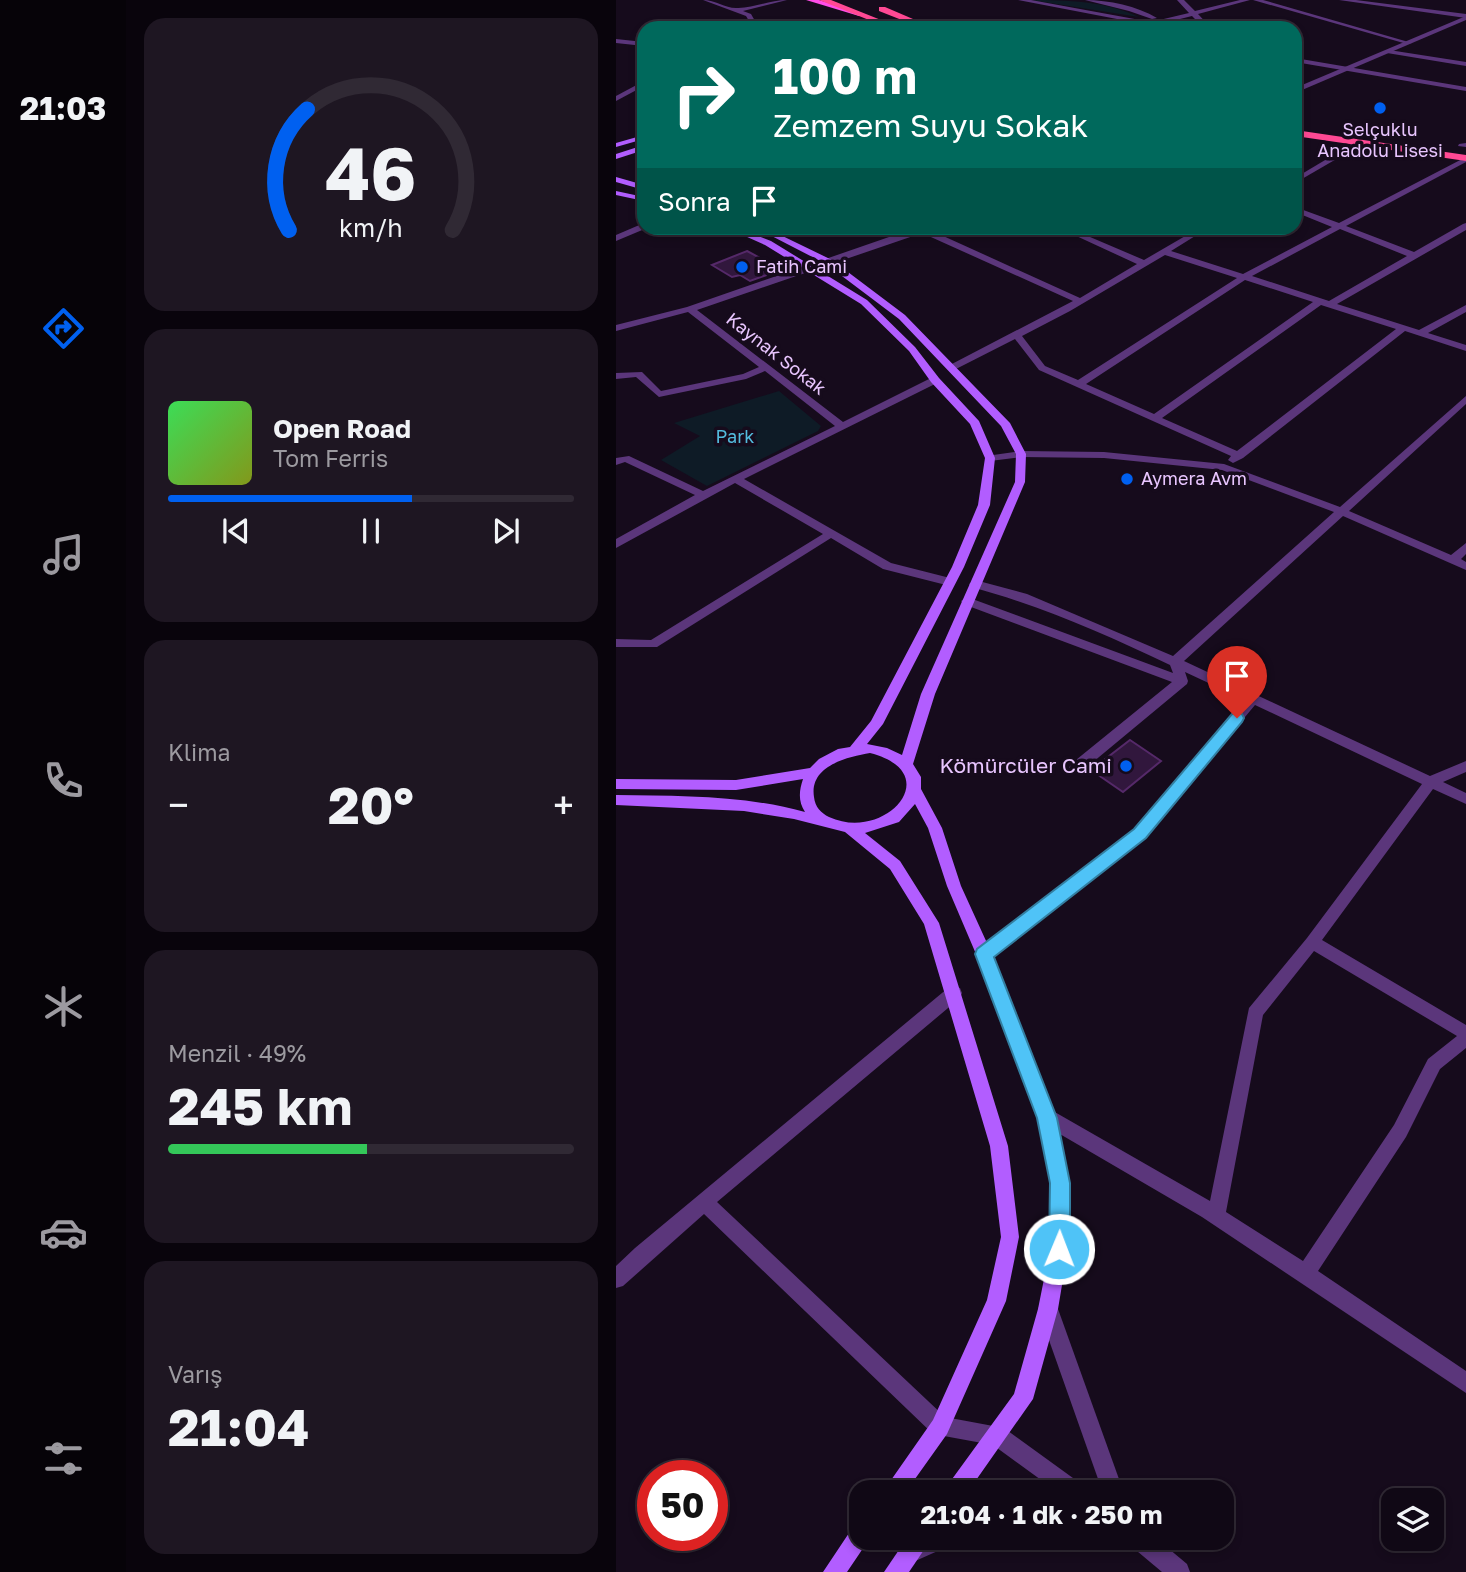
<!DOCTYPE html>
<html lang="tr">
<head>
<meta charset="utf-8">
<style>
  :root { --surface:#100815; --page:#1e1622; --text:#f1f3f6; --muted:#9c9aa0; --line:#302934; --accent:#0060f0 }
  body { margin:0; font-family:"Golos Text",sans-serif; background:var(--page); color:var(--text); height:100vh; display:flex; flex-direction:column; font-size:26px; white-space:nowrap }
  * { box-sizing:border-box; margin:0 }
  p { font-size:23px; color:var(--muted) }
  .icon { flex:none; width:38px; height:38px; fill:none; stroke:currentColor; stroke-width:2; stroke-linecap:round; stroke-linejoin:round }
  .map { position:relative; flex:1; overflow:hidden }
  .panel { display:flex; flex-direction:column; gap:18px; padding:18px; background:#09040c; width:490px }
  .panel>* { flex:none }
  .top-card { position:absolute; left:21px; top:21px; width:665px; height:214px; border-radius:21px; box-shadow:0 4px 10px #0003,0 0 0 2px var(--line); background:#00695c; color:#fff; overflow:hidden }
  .buttons { position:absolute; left:765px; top:1488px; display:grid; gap:14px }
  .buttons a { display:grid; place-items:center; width:63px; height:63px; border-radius:14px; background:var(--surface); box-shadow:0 4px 10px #0003,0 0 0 2px var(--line); font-size:35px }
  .speed { position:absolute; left:21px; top:1460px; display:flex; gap:14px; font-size:35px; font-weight:700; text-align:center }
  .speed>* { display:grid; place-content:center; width:91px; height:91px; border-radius:50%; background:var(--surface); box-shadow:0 4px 10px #0003,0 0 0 2px var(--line); line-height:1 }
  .speed .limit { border:10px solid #d22; background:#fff; color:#111 }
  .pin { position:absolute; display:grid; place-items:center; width:60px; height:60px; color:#fff; margin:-72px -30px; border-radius:50% 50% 50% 0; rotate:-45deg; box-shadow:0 0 7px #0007 }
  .pin .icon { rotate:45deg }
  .me { position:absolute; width:77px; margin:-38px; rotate:1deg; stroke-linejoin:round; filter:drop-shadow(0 0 5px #0008) }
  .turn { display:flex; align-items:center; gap:24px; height:147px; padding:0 21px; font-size:32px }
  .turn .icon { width:91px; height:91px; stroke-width:2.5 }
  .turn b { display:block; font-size:49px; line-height:60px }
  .then { display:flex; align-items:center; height:66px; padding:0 21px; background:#0003; gap:14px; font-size:26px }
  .big { font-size:52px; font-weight:700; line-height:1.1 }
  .panel .tile { flex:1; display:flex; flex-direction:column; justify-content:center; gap:10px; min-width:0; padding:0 24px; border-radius:21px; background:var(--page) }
  .panel .dial { align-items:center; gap:0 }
  .dial svg { height:182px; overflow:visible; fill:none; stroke:var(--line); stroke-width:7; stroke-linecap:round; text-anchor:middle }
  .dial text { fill:var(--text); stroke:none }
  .song { display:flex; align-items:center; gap:21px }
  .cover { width:84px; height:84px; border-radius:10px; background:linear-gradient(135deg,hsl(130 70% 55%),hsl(70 70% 35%)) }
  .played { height:7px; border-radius:4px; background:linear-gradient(90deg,var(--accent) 60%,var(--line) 60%) }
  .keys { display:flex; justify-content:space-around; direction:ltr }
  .heat { display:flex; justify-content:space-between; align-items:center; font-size:38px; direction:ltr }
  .charge { height:10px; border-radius:5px; background:linear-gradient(90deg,#34c759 49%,var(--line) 0) }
  .trip { position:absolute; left:233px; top:1480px; width:385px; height:70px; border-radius:21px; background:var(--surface); box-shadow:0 4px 10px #0003,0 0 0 2px var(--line); font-weight:700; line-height:70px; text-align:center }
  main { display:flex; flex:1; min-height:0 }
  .tabs { display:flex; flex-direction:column; width:126px; justify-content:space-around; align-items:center; background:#060308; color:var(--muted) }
  .tabs .icon { width:49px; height:49px }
  .tabs .active { color:var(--accent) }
  .tabs b { font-size:32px; color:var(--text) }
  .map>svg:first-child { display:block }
  .green { fill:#0e1b26 }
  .building { fill:#31173d; stroke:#552969; stroke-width:2 }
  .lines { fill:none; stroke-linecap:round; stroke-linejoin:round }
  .minor { fill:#5b367b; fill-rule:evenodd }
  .tertiary { fill:#5b367b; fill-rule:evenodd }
  .secondary { fill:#b25dff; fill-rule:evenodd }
  .primary { fill:#ff4de8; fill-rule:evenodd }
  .trunk { fill:#ff4994; fill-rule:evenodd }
  .route { fill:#4fc3f7; stroke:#337fa1; stroke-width:2 }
  .poi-dot { fill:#0060f0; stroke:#160b1c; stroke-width:2.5 }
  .labels { text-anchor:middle; stroke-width:7; stroke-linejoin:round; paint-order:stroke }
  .far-poi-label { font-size:18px; fill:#e9c6ff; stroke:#160b1c; text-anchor:start }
  .far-street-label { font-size:18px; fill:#e9c6ff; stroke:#160b1c }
  .far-park-label { font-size:18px; fill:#53bbdd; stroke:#160b1c }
  .poi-label { font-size:21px; fill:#e9c6ff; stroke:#160b1c; text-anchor:end }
</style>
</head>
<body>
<main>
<nav class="tabs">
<b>21:03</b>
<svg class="icon active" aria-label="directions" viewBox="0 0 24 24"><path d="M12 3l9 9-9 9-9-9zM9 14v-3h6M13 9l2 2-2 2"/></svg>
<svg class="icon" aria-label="music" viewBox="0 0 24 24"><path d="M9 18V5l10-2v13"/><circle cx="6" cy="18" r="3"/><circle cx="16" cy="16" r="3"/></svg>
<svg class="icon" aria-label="phone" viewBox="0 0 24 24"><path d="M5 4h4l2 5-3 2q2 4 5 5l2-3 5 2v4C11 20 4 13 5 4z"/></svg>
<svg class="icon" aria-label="climate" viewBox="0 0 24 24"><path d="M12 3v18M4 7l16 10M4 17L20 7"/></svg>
<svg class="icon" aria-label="car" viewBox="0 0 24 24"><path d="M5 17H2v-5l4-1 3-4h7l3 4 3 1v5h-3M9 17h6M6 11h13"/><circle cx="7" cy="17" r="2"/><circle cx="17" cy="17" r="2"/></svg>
<svg class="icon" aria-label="filters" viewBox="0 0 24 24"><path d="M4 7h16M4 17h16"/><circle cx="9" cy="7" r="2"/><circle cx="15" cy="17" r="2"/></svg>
</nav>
<section class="panel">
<div class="tile dial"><svg viewBox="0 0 100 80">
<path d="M14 69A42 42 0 1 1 86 69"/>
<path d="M14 69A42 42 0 0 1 22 16" stroke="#0060f0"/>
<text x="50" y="56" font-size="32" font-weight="700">46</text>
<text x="50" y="72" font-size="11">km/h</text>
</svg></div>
<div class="tile">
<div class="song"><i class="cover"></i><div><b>Open Road</b><p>Tom Ferris</p></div></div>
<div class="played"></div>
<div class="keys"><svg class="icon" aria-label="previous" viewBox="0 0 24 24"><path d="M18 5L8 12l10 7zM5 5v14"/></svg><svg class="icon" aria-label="pause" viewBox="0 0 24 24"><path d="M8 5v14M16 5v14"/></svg><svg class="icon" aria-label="next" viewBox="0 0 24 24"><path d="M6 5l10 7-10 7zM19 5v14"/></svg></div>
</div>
<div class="tile"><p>Klima</p>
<div class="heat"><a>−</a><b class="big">20°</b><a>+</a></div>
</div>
<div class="tile"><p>Menzil · 49%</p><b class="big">245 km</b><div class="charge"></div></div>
<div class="tile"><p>Varış</p><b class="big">21:04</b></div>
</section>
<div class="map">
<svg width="850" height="1572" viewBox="0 0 850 1572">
  <rect width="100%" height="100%" fill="#160b1c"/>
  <g class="green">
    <path d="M415,0C452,0 489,1 523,17Z"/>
    <polygon points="163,391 205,426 202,431 91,486 45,460 84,436 58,423"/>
  </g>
  <g class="building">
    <polygon points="131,251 157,265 148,269 156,273 134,281 124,275 116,277 96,265"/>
    <polygon points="514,740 545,761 507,792 475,770"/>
  </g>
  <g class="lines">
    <g class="minor">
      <path d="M87,0C99,0 109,8 120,8C135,9 154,0 171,0L127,11L135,14L139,21L133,28H127L133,21L130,16Z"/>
      <polygon points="402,0 415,0 535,22 573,13 561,0 568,0 579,11 624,0 634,0 582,14 595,28 588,28 576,16 528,28 525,26 527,24"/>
      <path d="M469,0C493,0 521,6 541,18L536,19L513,11Z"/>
      <polygon points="637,0 647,0 796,43 791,44"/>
      <polygon points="723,0 740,0 850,14 850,18"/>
      <polygon points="0,39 28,42 28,46 0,43"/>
      <polygon points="773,50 850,62 850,66 771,53"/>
      <polygon points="679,58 850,87 850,91 679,62"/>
      <polygon points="28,81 28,86 0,101 0,96"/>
      <polygon points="741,141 748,143 679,183 679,178"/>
      <polygon points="850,143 850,147 842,146 843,144"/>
      <path d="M850,157V162L730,226L798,252L847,224L850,223V230L721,304L803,330L850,305V312L812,333L850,345V351L789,331L627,458L617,463L612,460L615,456L423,370L399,339L338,370H332V366L457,301L306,233L81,310L227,422L315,378H323V382L128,479L275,563L338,579L340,582L334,586L267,569L215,538L41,647H0V639L35,640L207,534L119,483L0,548V539L79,495L9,462L0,465V458L13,456L87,491L219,426L149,371L130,379L43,397L20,377L0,379V373L26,372L45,391L127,374L143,367L72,312L0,331V325L71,307L299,228H315L314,230L464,298L521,264L443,228H453L528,260L583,228H592L555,251L627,274L716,227L679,212V207L723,223ZM724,229L791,256L713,301L636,276ZM549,255L621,278L462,380L429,366L406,336L454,311ZM629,280L697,302L538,414L470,384ZM705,305L780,329L621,451L546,418Z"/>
      <polygon points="28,223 28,228 31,228 0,241 0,235"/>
      <path d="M850,396V404L733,511L835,555L850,543V554L845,559L850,562V570L727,516L568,661L814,776L850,761V772L827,782L850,793V804L817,789L706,940L850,1025V1048L824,1069L790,1137L702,1271L850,1371V1393L586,1217L425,1123L422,1117L425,1111L431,1109L437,1111L594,1201L633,1008L691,938L806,784L639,705L529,837L374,959L368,960L362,959L360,954L362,949L519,829L629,700L569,672L572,681L571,684L465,772H455L453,768L455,764L556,682L347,604L345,601L351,597L557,673L554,665C489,634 423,605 355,587L353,584L359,580L411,594L557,656L718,512L606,470L488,458L405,457L374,461L370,460V456L405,451L488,452L608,464L724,507ZM698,951L841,1036L812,1059L778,1125L687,1261L610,1212L647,1015Z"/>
      <polygon points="338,986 344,988 346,993 344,998 101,1202 329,1417 388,1428 468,1486 471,1493 443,1493 377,1445 317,1434 88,1214 7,1286 0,1288 0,1266 19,1248 332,988"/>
      <polygon points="432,1299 439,1302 442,1309 508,1493 487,1493 422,1309 425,1302"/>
      <polygon points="300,1538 336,1538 333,1546 297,1562 289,1559 286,1551 289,1543"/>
      <polygon points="512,1538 540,1538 571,1564 574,1572 546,1572 515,1546"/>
    </g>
    <g class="tertiary">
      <polygon points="850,16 850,20 679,93 679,88"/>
      <polygon points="679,120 684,120 685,122 679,124"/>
    </g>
    <g class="secondary">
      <polygon points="28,135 28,139 0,147 0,143"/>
      <polygon points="28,145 28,150 0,159 0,154"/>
      <polygon points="0,177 28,185 28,190 0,182"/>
      <polygon points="0,191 28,197 28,201 0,195"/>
      <path d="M111,228H121L155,241L251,300L299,347L323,378L363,421L379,458L374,505L348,567L267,724L251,744L271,748L286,755L305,694L399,482L400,454L385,426L283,319L210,264L140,228H150L216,260L289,315L394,423L410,454L409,482L319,694L297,764L305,777V789L326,828L345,886L376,954L440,1117L453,1183L452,1249L442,1309L417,1399L351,1493H328L331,1486L398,1394L422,1309L434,1249L435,1183L422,1117L360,954L331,886L312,828L299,804L283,822L249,833L284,861L323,923L392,1146L403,1237L390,1301L331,1434L289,1493H266L317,1420L371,1300L385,1237L374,1146L308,924L274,869L229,832L178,819L128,811L0,805V795C63,796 128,795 189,812C182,801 183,791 187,779L120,790L0,789V779L120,780L194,768L203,759L222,749L234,747L255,721L336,567L362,505L369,458L354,424L315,382L293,351L245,304L149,245ZM254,753C332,773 269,843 213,817C205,813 199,807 198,797C193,766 231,757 254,753Z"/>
      <polygon points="245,1524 245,1538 254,1538 231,1572 207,1572 237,1527"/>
      <polygon points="291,1538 316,1538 293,1572 268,1572"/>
    </g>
    <polygon class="primary" points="190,0 203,0 247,14 243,16"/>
    <g class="trunk">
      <polygon points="203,0 215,0 285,28 273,28"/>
      <polygon points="263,7 269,7 318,28 306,28 263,11"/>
      <polygon points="679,130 850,155 850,161 679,136"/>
    </g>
  </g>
  <polygon class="route" points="621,713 626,714 628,718 626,722 530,838 378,957 441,1118 454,1183 454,1249 451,1256 443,1259 436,1256 433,1249 434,1183 421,1118 359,954 361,949 518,829 616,714"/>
  <g class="poi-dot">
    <circle cx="764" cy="108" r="7"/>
    <circle cx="126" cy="267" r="7"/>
    <circle cx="511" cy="479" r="7"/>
    <circle cx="510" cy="766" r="7"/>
  </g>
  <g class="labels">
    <g class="far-poi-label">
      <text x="764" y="136" text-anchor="middle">Selçuklu<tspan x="764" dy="21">Anadolu Lisesi</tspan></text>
      <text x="140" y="273">Fatih Cami</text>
      <text x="525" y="485">Aymera Avm</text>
    </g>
    <g class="far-street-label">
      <text transform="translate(160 354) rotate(38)" y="6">Kaynak Sokak</text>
    </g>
    <g class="far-park-label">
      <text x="119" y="443">Park</text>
    </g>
    <g class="poi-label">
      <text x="496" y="773">Kömürcüler Cami</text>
    </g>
  </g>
</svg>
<div class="buttons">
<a><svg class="icon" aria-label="layers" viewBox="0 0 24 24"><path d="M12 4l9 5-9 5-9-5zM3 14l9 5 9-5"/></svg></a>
</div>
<div class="speed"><div class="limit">50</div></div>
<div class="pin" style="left:621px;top:718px;background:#d93025"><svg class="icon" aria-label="arrive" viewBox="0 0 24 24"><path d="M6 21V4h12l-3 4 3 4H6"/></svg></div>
<svg class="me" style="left:443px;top:1249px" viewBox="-20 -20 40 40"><circle r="17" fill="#4fc3f7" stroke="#fff" stroke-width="3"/><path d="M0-11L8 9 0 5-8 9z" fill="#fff"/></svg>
<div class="trip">21:04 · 1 dk · 250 m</div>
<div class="top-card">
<div class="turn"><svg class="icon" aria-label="right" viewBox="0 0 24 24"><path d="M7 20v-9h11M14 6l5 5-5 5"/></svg><div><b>100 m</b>Zemzem Suyu Sokak</div></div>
<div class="then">Sonra<svg class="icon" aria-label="arrive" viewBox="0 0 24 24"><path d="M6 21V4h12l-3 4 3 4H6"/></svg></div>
</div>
</div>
</main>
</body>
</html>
